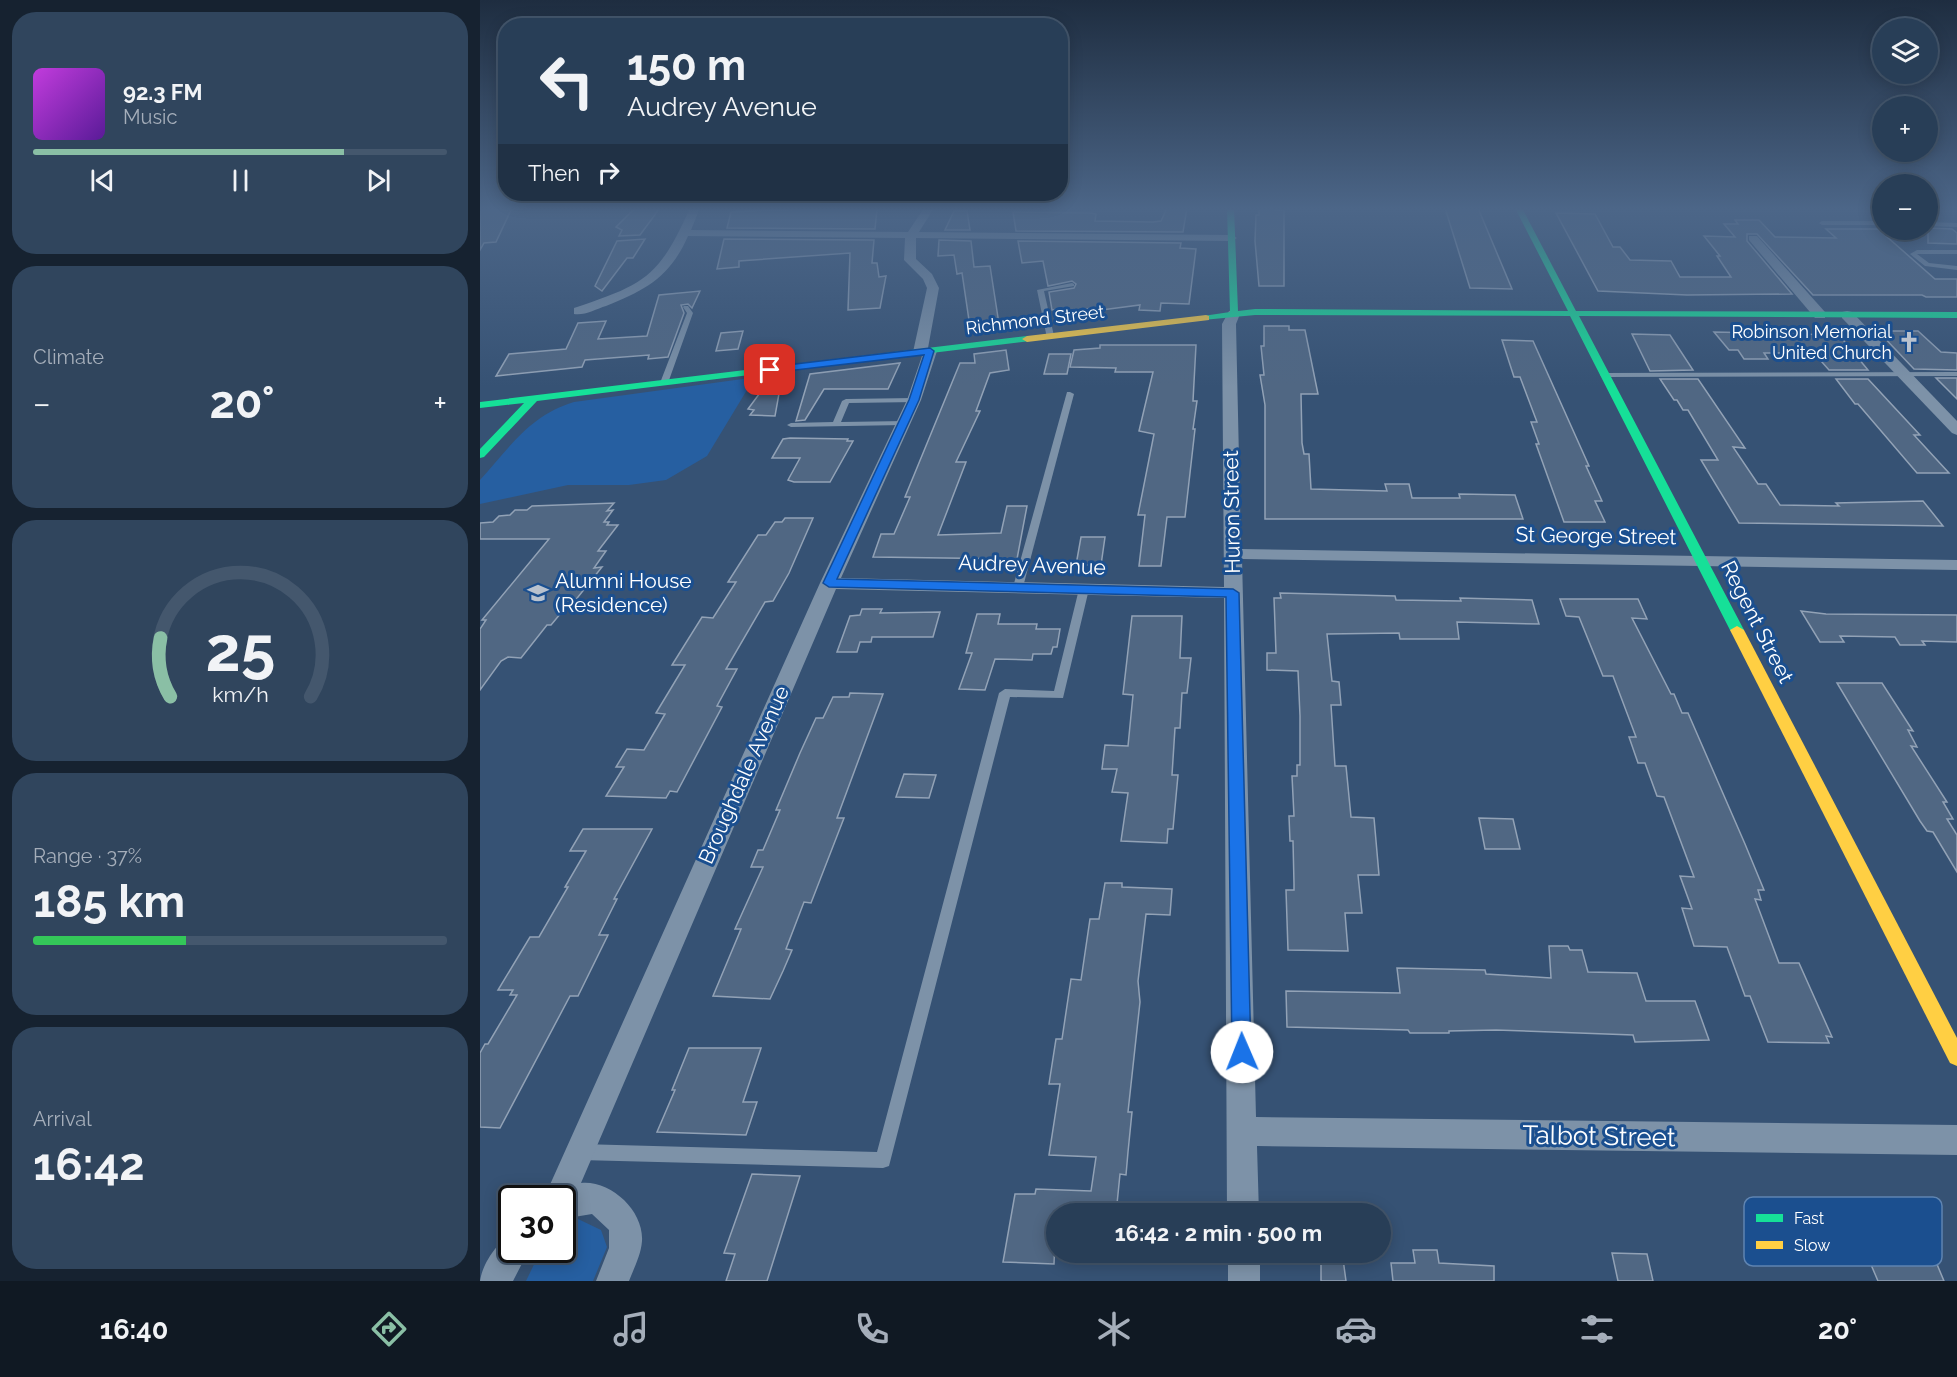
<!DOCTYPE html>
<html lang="en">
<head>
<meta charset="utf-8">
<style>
  :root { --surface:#283e57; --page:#30455d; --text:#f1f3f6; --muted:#a5aeba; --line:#44576d; --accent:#8abfa5 }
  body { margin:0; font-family:Raleway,sans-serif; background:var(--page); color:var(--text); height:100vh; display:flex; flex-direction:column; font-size:22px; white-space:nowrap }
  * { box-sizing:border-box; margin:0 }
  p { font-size:20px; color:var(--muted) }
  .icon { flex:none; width:33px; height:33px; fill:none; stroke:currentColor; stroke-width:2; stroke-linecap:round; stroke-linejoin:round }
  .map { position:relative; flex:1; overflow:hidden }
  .sheet { display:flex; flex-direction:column; gap:12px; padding:12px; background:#162230; width:480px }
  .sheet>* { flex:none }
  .hud { position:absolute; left:18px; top:18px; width:570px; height:183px; border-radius:24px; box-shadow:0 3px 15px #0003,0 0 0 2px var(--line); background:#283e57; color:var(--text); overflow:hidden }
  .buttons { position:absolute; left:1392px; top:18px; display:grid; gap:12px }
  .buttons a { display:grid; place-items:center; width:66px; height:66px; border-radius:50%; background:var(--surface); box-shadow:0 3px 15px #0003,0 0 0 2px var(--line); font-size:30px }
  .speed { position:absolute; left:18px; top:1185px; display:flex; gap:12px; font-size:30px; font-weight:700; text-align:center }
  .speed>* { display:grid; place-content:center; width:78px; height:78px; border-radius:50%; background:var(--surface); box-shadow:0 3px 15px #0003,0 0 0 2px var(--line); line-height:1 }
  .speed .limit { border:3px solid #111; border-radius:9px; background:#fff; color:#111 }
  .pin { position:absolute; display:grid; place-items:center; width:51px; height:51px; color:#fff; margin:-26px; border-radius:12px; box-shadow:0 3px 9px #0006 }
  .me { position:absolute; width:66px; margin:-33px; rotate:359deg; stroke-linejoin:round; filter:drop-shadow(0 0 4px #0008) }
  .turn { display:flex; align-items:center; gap:21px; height:126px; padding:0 30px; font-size:27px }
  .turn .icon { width:78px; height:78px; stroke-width:2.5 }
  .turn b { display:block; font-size:42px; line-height:51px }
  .then { display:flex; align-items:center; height:57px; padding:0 30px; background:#0003; gap:12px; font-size:22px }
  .big { font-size:45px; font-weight:700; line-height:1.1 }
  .sheet .card { flex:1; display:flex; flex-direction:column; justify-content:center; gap:9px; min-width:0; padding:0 21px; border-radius:24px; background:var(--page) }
  .sheet .dial { align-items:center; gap:0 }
  .dial svg { height:156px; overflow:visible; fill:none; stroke:var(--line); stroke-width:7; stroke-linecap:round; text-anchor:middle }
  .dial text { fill:var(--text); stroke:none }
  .song { display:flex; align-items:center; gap:18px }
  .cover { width:72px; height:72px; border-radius:9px; background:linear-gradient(135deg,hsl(290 70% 55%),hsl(270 70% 35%)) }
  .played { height:6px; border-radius:3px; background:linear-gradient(90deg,var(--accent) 75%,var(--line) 75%) }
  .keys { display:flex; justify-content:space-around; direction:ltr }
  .heat { display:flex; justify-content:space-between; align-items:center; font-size:33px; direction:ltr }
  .charge { height:9px; border-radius:4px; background:linear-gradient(90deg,#34c759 37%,var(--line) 0) }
  .trip { position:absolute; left:566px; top:1203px; width:345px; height:60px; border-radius:30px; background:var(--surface); box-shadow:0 3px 15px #0003,0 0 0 2px var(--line); font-weight:700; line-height:60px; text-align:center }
  .tab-bar { display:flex; height:96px; justify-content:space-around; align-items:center; background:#101923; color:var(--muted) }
  .tab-bar .icon { width:42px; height:42px }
  .tab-bar .on { color:var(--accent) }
  .tab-bar b { font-size:27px; color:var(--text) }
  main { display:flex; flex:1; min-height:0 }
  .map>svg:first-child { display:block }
  .green { fill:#265fa1 }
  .building { fill:#506783; stroke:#92a2b6; stroke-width:1.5 }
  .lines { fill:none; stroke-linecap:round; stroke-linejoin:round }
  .lane { fill:#7d92a8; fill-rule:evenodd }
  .street { fill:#7d92a8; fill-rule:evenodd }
  .fast { fill:#16e098; fill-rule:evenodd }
  .slow { fill:#ffcf43; fill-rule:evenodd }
  .route { fill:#1a73e8; stroke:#114b97; stroke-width:1.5 }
  .labels { text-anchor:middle; stroke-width:6; stroke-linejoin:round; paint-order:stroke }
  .far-street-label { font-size:18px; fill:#fff; stroke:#1b4f8f }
  .far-poi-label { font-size:18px; fill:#fff; stroke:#1b4f8f; text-anchor:end }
  .street-label { font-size:21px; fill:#fff; stroke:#1b4f8f }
  .poi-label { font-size:21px; fill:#fff; stroke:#1b4f8f; text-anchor:start }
  .near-street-label { font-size:26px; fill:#fff; stroke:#1b4f8f }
  .key { fill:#1b4f8f; stroke:#5f84b1; stroke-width:1.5 }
  .key-label { font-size:16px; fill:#fff }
</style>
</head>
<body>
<main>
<section class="sheet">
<div class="card">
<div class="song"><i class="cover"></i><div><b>92.3 FM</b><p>Music</p></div></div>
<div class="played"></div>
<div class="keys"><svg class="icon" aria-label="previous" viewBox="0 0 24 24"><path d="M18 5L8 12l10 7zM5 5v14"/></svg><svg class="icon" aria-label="pause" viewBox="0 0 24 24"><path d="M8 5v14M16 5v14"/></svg><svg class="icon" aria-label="next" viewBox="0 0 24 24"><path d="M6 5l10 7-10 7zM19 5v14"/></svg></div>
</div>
<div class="card"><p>Climate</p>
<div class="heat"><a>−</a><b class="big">20°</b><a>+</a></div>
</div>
<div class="card dial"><svg viewBox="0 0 100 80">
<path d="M14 69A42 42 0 1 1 86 69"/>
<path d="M14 69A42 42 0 0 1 9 39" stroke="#8abfa5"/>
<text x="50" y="56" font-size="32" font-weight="700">25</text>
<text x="50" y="72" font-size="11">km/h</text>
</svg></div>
<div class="card"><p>Range · 37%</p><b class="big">185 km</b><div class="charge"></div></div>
<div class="card"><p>Arrival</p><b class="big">16:42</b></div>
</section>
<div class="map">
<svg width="1477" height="1281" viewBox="0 0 1477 1281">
  <rect width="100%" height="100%" fill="#365274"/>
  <g class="green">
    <path d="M270,378L273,380L227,456L186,480L149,485H88L0,504V480C30,447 50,415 94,402Z"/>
    <polygon points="98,1219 121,1230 127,1247 113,1281 46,1281 61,1250 82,1250 83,1225"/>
  </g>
  <g class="building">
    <polygon points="0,208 31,210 16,242 4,243 0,250"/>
    <polygon points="155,208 180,208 160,235 139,236 142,230 136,227"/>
    <polygon points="687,208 707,208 703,232 536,231 533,212 610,213 616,214 615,221 673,222 681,221"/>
    <polygon points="779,208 804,210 804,286 779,286 775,241 776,215 779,215"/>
    <polygon points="965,208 998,208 1032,289 990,288"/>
    <polygon points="321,209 397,209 395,229 247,228 251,212"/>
    <polygon points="474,211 487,211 490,230 465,230"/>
    <polygon points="1076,213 1115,214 1133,247 1140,247 1150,260 1191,261 1200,277 1251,277 1237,256 1240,256 1224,236 1255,237 1244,224 1258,224 1255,220 1279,220 1295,237 1356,238 1346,229 1398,229 1455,279 1477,279 1477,297 1446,297 1442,295 1333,295 1277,234 1267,234 1267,241 1312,294 1207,295 1118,291"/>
    <polygon points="1448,228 1472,229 1477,233 1477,244 1448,243"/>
    <polygon points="165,239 153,258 147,258 122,291 115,286 137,241"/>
    <polygon points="244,239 394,240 392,263 397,263 399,277 406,276 400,308 368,310 370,253 259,261 259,267 237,269"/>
    <polygon points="459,240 491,241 494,267 510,266 519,324 490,327 482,273 477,274 474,255 458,256"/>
    <polygon points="538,241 701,243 700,248 716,249 709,304 681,303 680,311 659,310 660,305 614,311 613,308 580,312 579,309 572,310 569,292 594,288 596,284 592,281 568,286 563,261 542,263"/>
    <polygon points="220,291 212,308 208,304 201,305 204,313 188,357 168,359 169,355 105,360 102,367 16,376 29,354 86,349 98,323 126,321 118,339 167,336 179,295"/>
    <polygon points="784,326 809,326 809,330 825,330 838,394 821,394 822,443 824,454 829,454 831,489 907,491 905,484 929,484 932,498 980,498 979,494 1035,495 1043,519 785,519 785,405 780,375 784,375 781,346 784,346"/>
    <polygon points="263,331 258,349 236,351 241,333"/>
    <polygon points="1398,331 1438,331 1461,352 1477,353 1477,370 1434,369"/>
    <polygon points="1234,332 1359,335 1388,370 1349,370 1334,353 1284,353 1288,359 1264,359 1258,350 1249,350"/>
    <polygon points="1152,334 1190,335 1213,370 1170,371"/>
    <polygon points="1022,340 1053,341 1109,466 1106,466 1122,501 1115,501 1125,522 1084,522 1056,444 1059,444 1051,422 1057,422 1040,377 1034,377"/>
    <polygon points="620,345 716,345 713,401 717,401 713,429 715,429 705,517 687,517 681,566 659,566 665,515 658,515 674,434 659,431 673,372 635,372 636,368 590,367 594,350 620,348"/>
    <polygon points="526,350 529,370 510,373 496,411 500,411 476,462 486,462 458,535 521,533 527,506 547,506 537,559 393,557 401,534 414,534 430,497 425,497 480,363 495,363 494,354"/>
    <polygon points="569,354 591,354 587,374 564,374"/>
    <polygon points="420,363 408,389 344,389 325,420 316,421 330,374"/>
    <polygon points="302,377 295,416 270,415 274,410 268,409 291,378"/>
    <polygon points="1456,378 1477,378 1477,399"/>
    <polygon points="1180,379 1218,379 1265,448 1253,447 1278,484 1286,484 1300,505 1359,506 1356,503 1443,501 1463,526 1259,523 1221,460 1238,460 1208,410 1203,410 1197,400 1194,400"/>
    <polygon points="1356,379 1388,379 1440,435 1434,435 1469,473 1437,473 1378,404 1375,404"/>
    <polygon points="310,438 368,439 367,441 373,441 350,482 314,482 308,480 320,458 292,458 303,439"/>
    <polygon points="134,503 127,511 133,510 124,522 129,522 127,525 138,525 118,551 126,551 114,568 122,567 90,607 86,607 71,625 67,625 41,658 28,657 21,661 0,690 0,629 6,620 2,620 69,539 0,539 0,523 13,522 19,516 30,515 35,510 47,510 52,506"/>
    <polygon points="305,518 333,518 309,573 293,601 285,602 246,669 257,669 237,706 242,707 197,792 190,791 186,798 126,796 144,767 136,767 147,749 164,750 185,714 176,713 205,665 192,665 222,617 233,618 256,582 248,582 278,535 286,535 295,522 302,522"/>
    <polygon points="601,537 625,537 621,565 596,565"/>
    <polygon points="800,593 915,596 916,600 981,601 980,598 1052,600 1059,624 977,622 979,639 920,639 919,633 847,634 852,681 859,682 861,705 851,705 855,766 866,766 871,817 894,818 899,875 878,875 882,913 865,913 868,951 808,950 806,890 814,890 814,884 813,841 810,841 809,816 814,816 812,776 817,776 817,765 820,765 820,716 818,671 787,670 787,653 796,653 794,598 801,598"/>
    <polygon points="1080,599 1158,599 1167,619 1152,618 1191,694 1194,694 1202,713 1208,713 1265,844 1284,890 1278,890 1281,900 1275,899 1299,963 1319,963 1352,1037 1346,1036 1349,1043 1288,1042 1270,996 1265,996 1247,947 1214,946 1202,908 1212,909 1200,876 1214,877 1184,797 1177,796 1165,763 1158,763 1149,737 1156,737 1133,676 1123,676 1099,617 1086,616"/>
    <polygon points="382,609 402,609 400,613 460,612 453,637 392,637 391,642 380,642 377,652 357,652 370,616 380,615"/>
    <polygon points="1321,611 1346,614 1477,615 1477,642 1442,641 1445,645 1420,645 1415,637 1360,636 1364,642 1340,642"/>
    <polygon points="497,614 520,614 518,624 557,624 556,629 580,629 577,647 573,647 571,654 553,654 552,660 515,659 505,690 479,689 492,653 486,653"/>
    <polygon points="652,616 702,616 700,658 711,658 707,693 702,693 700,728 695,728 692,775 698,775 693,829 688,829 687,843 641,841 648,793 632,792 637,769 622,769 625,745 648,746 653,695 643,694"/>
    <polygon points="1357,683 1402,683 1433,731 1428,730 1437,747 1431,746 1467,802 1463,802 1473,819 1467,819 1477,835 1477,872 1453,832 1447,831 1440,821"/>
    <polygon points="370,693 403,694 357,818 364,818 331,903 324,902 306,949 312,950 303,971 290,999 233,996 261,929 255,929 283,867 271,867 278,850 283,850 300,810 296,810 320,753 336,718 343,718 353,697 369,697"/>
    <polygon points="424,774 456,775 449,798 416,797"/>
    <polygon points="999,818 1033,819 1040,849 1005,849"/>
    <polygon points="103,829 172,829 134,899 137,899 119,935 128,935 98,996 90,996 20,1128 0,1127 0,1053 5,1044 8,1044 37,995 30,995 33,990 18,990 50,937 59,937 88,887 85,887 106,851 90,851"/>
    <polygon points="625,883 642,883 642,887 692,889 690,915 666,914 658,981 660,1002 648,1112 652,1112 648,1152 646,1175 640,1174 636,1214 576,1214 574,1264 523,1262 535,1194 555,1194 556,1189 611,1191 616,1157 569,1155 580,1084 569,1084 576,1039 582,1039 591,979 601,980 610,919 619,919"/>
    <polygon points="1069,946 1088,946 1090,950 1102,950 1108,972 1157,973 1166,1001 1215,1001 1229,1040 1155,1042 1153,1035 1016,1030 969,1031 969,1033 930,1033 928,1030 807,1027 806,991 920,993 917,968 1005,970 1006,974 1071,978"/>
    <polygon points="209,1048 281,1048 263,1102 277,1102 266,1135 177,1132 195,1090 192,1090"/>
    <polygon points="272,1174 320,1176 287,1281 246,1281 255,1254 244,1253"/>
    <polygon points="933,1250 957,1250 959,1263 1014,1266 1014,1281 913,1281 911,1263 935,1263"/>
    <polygon points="1132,1253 1167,1254 1173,1281 1138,1281"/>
    <polygon points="841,1259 863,1259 866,1281 841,1281"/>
    <polygon points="1389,1260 1456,1262 1464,1281 1398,1281"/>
  </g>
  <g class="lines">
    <g class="lane">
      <polygon points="1402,221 1402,225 1342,225 1339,223 1342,221"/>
      <polygon points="1448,222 1477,223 1477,227 1448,226"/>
      <polygon points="1437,250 1477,250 1477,254 1437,254 1449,263 1477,266 1477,270 1445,266 1430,254"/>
      <polygon points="592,283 594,284 594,286 564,291 574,336 567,338 557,290"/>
      <polygon points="204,306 208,306 213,313 188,383 181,385 180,383 207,313 203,307"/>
      <polygon points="1477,372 1477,376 1124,377 1120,375 1124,373"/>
      <polygon points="587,392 590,392 594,394 543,587 538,590 534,589 533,587"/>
      <polygon points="434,398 438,400 437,402 369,403 361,422 426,421 426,425 423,425 311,427 307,425 311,423 353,422 362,401 366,399"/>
      <polygon points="604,586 609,589 583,698 530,697 409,1166 403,1168 100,1160 94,1158 92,1152 94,1146 100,1144 397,1152 519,693 525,689 574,691 599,589"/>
    </g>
    <g class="street">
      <path d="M210,208H220L211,230L428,232L444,208H454L439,232L751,235L757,238L751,241L436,238V259L452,274L459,288L448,348L457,351L441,400L361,578L744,587L742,324L749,311L754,310L760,314L756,324L761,549L1477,560V570L762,559L776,1117L1477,1125V1155L777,1146L779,1214H747L744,598L356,589L101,1183C131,1180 164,1211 162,1241C161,1255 154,1268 149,1281H116L129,1248V1230L112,1214L82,1219V1198H64L340,583L427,400L442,356L433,352L447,288L443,279L424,260L425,238L208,236C190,277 166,290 126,306C116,309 104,316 94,314V308C166,284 179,277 210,208Z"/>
      <polygon points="1269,236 1277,236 1345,312 1345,318 1335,318 1269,240"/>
      <polygon points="1367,311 1372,312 1477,421 1477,435 1472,433 1362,318 1362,312"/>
      <path d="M32,1235V1250H49L33,1281H0C2,1265 17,1241 32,1235Z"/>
      <rect x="748" y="1252" width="32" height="29"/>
    </g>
    <g class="fast">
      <polygon points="747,208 754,208 758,311 775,309 1088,311 1035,208 1042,208 1096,311 1477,312 1477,318 1099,316 1264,630 1257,634 1250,630 1090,316 775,315 723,320 723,316 750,312"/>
      <polygon points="547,336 552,339 550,341 57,401 4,457 0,458 0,449 44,403 0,408 0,402"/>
    </g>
    <g class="slow">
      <polygon points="726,315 729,316 729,320 547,342 542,339 547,336"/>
      <polygon points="1257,626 1264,630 1477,1038 1477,1066 1470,1063 1250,630"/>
    </g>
  </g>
  <linearGradient id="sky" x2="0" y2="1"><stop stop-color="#1e2d40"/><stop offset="0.54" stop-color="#4c6688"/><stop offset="1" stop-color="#4c6688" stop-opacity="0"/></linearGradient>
  <rect width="1477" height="387" fill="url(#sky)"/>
  <polygon class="route" points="450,348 454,351 439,400 357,579 753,589 759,593 771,1052 768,1059 762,1061 755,1059 752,1052 746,597 349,587 343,583 429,400 444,355 290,373 285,370 290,367"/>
  <defs>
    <symbol id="church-bare" viewBox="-9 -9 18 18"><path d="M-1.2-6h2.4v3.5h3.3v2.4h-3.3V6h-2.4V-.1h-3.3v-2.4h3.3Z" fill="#b9c2ce" stroke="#1b4f8f" stroke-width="2.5" paint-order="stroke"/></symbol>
    <symbol id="university-bare" viewBox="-9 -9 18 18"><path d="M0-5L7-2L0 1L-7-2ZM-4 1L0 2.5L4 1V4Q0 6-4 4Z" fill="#b9c2ce" stroke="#1b4f8f" stroke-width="2.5" paint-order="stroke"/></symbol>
  </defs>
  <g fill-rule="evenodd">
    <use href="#church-bare" x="1414" y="327" width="30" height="30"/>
    <use href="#university-bare" x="43" y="578" width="30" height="30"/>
  </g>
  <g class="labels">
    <g class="far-street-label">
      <text transform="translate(555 320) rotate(-7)" y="6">Richmond Street</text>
    </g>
    <g class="far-poi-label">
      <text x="1412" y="338">Robinson Memorial<tspan x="1412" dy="21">United Church</tspan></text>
    </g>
    <g class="street-label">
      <text transform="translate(752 512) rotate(-91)" y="7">Huron Street</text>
      <text transform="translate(1116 536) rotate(1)" y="7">St George Street</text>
      <text transform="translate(552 565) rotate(2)" y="7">Audrey Avenue</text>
      <text transform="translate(1277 622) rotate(63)" y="7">Regent Street</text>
      <text transform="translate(264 775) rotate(-66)" y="7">Broughdale Avenue</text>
    </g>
    <g class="poi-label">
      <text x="75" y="588">Alumni House<tspan x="75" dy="24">(Residence)</tspan></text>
    </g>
    <g class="near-street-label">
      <text transform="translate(1119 1136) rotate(1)" y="9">Talbot Street</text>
    </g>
  </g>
  <rect x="1264" y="1197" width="198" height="69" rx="9" class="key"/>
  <rect x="1276" y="1214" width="27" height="8" fill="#16e098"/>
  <rect x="1276" y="1241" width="27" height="8" fill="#ffcf43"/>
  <g class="key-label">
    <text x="1314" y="1224">Fast</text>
    <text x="1314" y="1251">Slow</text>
  </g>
</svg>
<div class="buttons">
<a><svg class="icon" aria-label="layers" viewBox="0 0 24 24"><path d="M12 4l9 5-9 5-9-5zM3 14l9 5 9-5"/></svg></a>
<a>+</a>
<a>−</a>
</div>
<div class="speed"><div class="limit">30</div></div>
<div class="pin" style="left:290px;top:370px;background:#d93025"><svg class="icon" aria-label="arrive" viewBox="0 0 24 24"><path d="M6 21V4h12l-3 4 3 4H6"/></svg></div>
<svg class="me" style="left:762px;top:1052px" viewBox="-20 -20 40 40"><circle r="19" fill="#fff"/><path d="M0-13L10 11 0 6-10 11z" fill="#1a73e8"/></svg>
<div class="trip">16:42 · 2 min · 500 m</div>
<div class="hud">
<div class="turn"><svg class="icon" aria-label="left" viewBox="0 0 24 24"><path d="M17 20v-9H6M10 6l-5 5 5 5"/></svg><div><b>150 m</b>Audrey Avenue</div></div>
<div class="then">Then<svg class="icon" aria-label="right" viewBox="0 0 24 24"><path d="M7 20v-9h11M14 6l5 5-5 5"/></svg></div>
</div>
</div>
</main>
<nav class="tab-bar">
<b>16:40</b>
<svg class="icon on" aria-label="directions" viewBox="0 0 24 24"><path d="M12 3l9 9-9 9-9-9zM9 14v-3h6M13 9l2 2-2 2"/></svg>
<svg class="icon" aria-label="music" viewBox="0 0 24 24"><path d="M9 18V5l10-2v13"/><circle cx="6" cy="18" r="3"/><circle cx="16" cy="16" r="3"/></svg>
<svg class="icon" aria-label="phone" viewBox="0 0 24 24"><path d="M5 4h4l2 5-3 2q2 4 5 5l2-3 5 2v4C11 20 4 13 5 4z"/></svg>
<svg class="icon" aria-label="climate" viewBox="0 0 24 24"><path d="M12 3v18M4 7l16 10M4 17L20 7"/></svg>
<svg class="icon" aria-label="car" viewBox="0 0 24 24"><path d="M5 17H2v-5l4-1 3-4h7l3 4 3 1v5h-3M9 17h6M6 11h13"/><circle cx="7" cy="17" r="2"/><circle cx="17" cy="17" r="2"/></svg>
<svg class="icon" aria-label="filters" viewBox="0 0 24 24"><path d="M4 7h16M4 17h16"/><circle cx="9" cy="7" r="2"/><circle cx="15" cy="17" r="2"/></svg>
<b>20°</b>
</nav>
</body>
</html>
